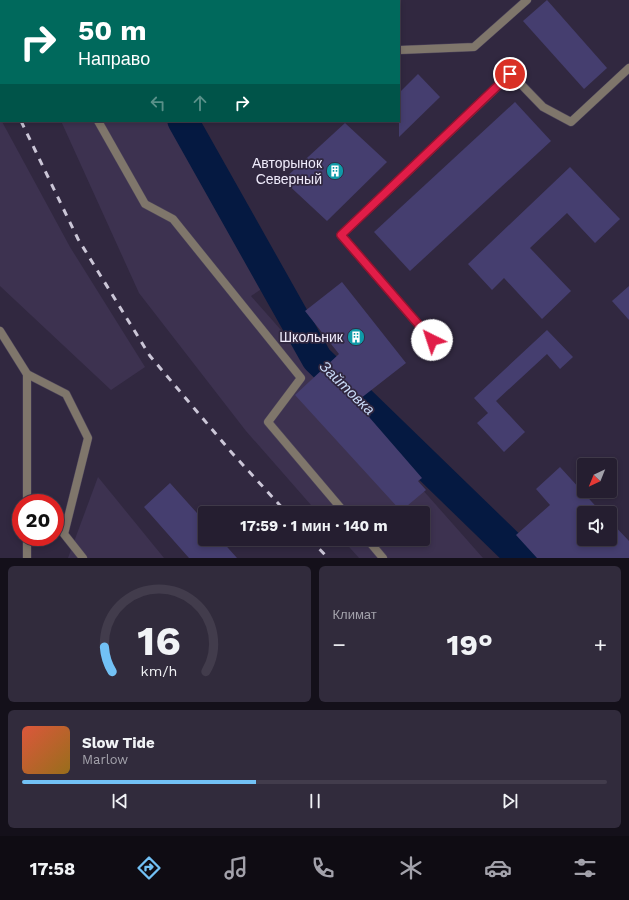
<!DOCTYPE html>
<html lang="ru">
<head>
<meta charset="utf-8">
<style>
  :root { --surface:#251e30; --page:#312b3c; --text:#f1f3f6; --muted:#a3a2ab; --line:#423c4c; --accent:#72c1f5 }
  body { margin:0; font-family:"Work Sans",sans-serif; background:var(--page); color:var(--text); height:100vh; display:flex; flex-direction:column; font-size:15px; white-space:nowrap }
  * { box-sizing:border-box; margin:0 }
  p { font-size:13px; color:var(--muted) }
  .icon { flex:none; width:22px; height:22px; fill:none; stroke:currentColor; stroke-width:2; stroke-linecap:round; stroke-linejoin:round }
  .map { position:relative; height:558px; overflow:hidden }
  .panel { display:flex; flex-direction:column; gap:8px; padding:8px; background:#14101a; flex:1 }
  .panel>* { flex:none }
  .banner { position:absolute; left:0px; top:0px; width:400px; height:122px; box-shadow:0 2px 6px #0003,0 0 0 1px var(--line); background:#00695c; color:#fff; overflow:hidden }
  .needle { width:26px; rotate:223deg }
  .controls { position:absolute; left:577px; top:458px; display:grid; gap:8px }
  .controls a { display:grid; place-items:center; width:40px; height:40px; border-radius:4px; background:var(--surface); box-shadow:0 2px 6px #0003,0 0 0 1px var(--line); font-size:20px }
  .speed { position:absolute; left:12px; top:494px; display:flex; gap:8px; font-size:20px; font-weight:700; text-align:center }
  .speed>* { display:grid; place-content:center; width:52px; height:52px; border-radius:50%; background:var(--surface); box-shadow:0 2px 6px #0003,0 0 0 1px var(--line); line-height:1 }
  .speed .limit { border:6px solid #d22; background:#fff; color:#111 }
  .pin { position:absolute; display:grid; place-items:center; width:34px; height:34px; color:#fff; margin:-17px; border:2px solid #fff; border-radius:50%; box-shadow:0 1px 4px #0007 }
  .me { position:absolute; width:44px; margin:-22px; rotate:319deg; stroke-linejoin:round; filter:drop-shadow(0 0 3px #0008) }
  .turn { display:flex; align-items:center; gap:14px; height:84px; padding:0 12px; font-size:18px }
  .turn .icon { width:52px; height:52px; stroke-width:2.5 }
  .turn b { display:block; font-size:28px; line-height:34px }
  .lanes { display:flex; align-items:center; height:38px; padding:0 12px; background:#0003; justify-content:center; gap:20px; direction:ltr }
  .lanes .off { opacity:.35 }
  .big { font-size:30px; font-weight:700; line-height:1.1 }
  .panel .tile { flex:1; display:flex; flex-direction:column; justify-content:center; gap:6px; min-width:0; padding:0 14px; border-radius:6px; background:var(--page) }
  .panel .dial { align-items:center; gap:0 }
  .dial svg { height:104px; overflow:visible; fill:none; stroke:var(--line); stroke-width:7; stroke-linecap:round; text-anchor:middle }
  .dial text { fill:var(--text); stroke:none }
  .song { display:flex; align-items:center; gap:12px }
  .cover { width:48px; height:48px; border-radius:6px; background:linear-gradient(135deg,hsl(10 70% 55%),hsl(40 70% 35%)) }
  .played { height:4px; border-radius:2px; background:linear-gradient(90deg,var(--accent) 40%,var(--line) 40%) }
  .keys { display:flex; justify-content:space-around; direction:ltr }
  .heat { display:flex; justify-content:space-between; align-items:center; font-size:22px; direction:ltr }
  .panel .tiles { flex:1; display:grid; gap:8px; grid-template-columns:1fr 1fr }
  .tile:last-child { grid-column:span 2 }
  .trip { position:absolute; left:198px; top:506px; width:232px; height:40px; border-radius:4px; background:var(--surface); box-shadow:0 2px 6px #0003,0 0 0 1px var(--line); font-weight:700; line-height:40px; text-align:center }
  .tabs { display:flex; height:64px; justify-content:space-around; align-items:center; background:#0f0c13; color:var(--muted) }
  .tabs .icon { width:28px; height:28px }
  .tabs .selected { color:var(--accent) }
  .tabs b { font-size:18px; color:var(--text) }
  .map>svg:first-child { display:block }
  .built { fill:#3d3250 }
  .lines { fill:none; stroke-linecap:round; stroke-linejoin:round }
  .river { stroke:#051941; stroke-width:31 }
  .building { fill:#453e6f }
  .lane-casing { stroke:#4c435a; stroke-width:9 }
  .street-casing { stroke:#4c435a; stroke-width:9 }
  .lane { stroke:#7f766b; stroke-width:8 }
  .street { stroke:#7f766b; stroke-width:8 }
  .rail { stroke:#cbc6d7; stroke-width:3; stroke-dasharray:7 7; stroke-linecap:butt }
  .route-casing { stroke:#92132f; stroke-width:10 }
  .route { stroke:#e11d48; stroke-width:7 }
  .labels { text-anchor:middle; stroke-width:3.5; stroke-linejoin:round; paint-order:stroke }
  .poi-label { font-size:14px; fill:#efebfb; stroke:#312840; text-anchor:end }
  .water-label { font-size:15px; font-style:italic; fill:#c8d9f6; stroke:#312840 }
</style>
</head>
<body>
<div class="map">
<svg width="629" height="558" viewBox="0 0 629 558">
  <rect width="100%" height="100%" fill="#312840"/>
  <g class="built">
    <polygon points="0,118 70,247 145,367 111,390 0,286"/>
    <polygon points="61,121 166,121 266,286 251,296 483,558 359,558 342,539 423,539 423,513 318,513 246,431 139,293"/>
    <polygon points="98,477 164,558 68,558"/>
  </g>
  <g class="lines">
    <g class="river">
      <polyline points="121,0 122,1"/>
      <polyline points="183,121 317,359 522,558"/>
    </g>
  </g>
  <g class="building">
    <polygon points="547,0 607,68 584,89 523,21"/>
    <polygon points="418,74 440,97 399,137 399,93"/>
    <polygon points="515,102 551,141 410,271 374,232"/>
    <polygon points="345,123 387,162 327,221 283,180"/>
    <polygon points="570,167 620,219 595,243 567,213 530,248 571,291 542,319 504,278 492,290 468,264"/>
    <polygon points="342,282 406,363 356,402 422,478 418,481 426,490 401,511 295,395 339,354 305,311"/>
    <polygon points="629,286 629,320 612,301"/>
    <polygon points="547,330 573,357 560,369 547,354 496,401 525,432 504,452 477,423 488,413 474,398"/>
    <polygon points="560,467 602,513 584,513 584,539 610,539 610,521 629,541 629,558 537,558 516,535 550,505 536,489"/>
    <polygon points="170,483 205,522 205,539 220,539 237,558 189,558 144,507"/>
  </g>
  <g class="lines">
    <defs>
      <g id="lane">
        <polyline points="29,0 30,1"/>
        <polyline points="256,1 257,0"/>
        <polyline points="400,50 474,47 527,0"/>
        <polyline points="98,121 145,204 173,219 301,378 268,422 345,513"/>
        <polyline points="442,352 341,235 511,74 543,107 571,122 629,68"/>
        <polyline points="27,374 66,394 88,438 64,534 83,558"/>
        <polyline points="367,539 383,558"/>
      </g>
      <g id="street">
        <polyline points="0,331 27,374 27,503"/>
        <polyline points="27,558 27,537"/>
      </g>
    </defs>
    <use href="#lane" class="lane-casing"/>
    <use href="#street" class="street-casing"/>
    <use href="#lane" class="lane"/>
    <use href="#street" class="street"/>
    <g class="rail">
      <polyline points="0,77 1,79"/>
      <polyline points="21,121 78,239 150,356 232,453 287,513"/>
      <polyline points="310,539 328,558"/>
    </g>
  </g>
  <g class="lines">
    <defs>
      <polyline id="route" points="432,340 341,235 510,74"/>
    </defs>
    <use href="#route" class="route-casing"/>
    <use href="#route" class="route"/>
  </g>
  <defs>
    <symbol id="building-disc" viewBox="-11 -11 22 22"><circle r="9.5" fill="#0f9aa8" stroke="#312840"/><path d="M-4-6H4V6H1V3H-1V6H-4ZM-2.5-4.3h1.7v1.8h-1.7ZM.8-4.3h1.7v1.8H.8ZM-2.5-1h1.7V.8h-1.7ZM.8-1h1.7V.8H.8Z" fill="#fff"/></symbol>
  </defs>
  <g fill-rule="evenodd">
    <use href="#building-disc" x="325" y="161" width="20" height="20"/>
    <use href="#building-disc" x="346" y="327" width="20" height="20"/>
  </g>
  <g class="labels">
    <g class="poi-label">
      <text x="322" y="168">Авторынок<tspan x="322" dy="16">Северный</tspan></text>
      <text x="343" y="342">Школьник</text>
    </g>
    <g class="water-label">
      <text transform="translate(347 388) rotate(44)" y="5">Зайтовка</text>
    </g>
  </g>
</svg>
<div class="controls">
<a><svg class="needle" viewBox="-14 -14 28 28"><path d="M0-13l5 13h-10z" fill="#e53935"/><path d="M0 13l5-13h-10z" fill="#a3a2ab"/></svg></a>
<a><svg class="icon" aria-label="sound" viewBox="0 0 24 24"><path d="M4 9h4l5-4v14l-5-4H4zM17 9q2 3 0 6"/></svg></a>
</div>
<div class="speed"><div class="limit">20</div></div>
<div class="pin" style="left:510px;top:74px;background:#d93025"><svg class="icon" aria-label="arrive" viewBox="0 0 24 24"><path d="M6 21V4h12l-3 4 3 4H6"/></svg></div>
<svg class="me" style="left:432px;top:340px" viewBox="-20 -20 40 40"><circle r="19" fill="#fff"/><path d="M0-13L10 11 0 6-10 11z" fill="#e11d48"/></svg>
<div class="trip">17:59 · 1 мин · 140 m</div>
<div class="banner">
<div class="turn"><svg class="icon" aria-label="right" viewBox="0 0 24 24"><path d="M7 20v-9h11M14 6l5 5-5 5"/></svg><div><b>50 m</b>Направо</div></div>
<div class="lanes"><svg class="icon off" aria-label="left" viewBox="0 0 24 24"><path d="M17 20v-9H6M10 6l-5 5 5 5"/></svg><svg class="icon off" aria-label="ahead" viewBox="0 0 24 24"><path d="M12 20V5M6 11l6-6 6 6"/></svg><svg class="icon" aria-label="right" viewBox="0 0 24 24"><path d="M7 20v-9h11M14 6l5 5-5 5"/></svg></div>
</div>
</div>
<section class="panel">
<div class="tiles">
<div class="tile dial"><svg viewBox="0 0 100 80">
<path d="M14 69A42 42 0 1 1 86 69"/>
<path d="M14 69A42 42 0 0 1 8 50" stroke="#72c1f5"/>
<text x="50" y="56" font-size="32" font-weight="700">16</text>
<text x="50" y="72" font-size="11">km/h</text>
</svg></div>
<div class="tile"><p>Климат</p>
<div class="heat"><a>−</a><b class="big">19°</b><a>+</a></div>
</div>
<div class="tile">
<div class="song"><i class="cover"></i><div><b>Slow Tide</b><p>Marlow</p></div></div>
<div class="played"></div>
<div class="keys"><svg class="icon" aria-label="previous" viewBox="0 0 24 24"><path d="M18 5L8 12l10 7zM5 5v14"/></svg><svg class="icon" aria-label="pause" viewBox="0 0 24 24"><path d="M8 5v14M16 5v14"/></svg><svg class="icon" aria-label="next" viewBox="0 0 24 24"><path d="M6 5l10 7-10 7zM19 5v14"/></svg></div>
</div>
</div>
</section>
<nav class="tabs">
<b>17:58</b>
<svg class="icon selected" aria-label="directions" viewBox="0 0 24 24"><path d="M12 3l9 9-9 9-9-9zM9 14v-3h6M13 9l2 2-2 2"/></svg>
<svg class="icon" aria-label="music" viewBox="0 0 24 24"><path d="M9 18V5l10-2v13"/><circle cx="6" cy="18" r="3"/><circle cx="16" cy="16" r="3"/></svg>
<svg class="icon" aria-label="phone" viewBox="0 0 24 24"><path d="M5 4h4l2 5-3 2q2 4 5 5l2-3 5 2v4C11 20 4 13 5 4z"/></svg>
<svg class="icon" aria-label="climate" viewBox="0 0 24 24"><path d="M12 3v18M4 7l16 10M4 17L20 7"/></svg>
<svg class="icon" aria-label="car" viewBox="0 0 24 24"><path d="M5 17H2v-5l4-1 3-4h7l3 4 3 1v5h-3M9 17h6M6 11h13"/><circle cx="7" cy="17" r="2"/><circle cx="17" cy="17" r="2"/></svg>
<svg class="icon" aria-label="filters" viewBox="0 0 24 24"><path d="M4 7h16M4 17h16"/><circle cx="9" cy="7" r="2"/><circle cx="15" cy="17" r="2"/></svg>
</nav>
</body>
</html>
